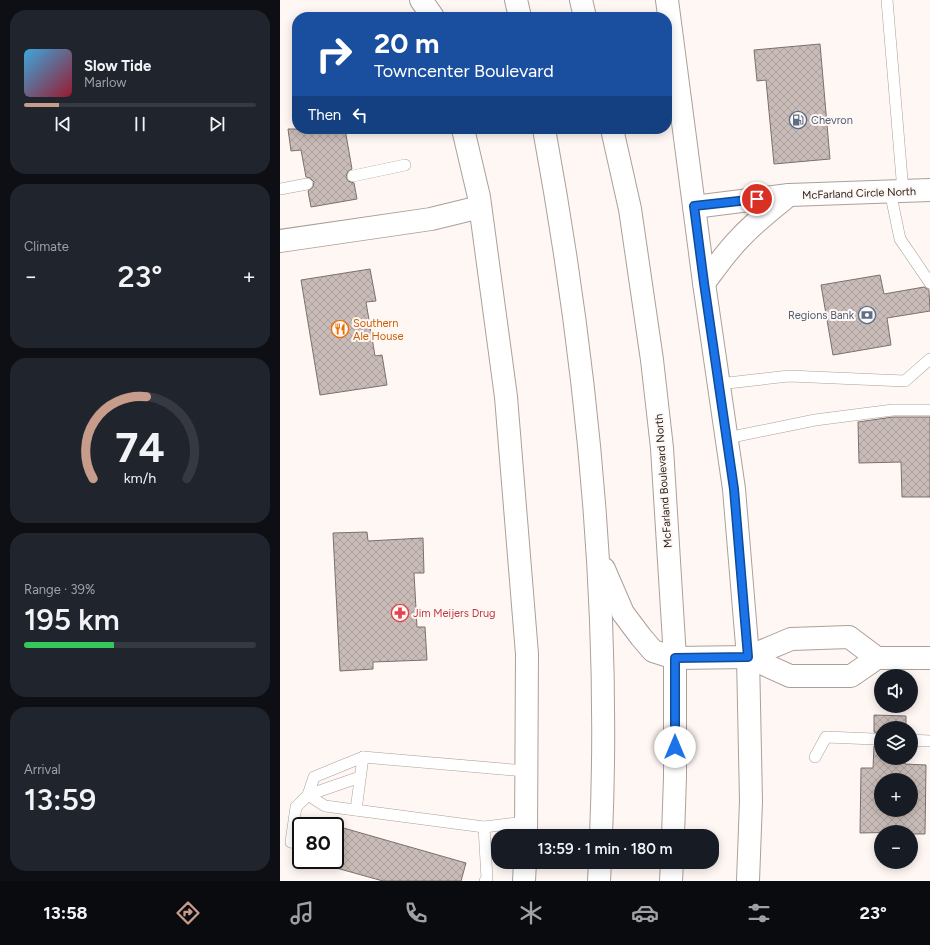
<!DOCTYPE html>
<html lang="en">
<head>
<meta charset="utf-8">
<style>
  :root { --surface:#171b24; --page:#20242c; --text:#f1f3f6; --muted:#9ea1a6; --line:#363941; --accent:#c89c8b }
  body { margin:0; font-family:Figtree,sans-serif; background:var(--page); color:var(--text); height:100vh; display:flex; flex-direction:column; font-size:15px; white-space:nowrap }
  * { box-sizing:border-box; margin:0 }
  p { font-size:13px; color:var(--muted) }
  .icon { flex:none; width:22px; height:22px; fill:none; stroke:currentColor; stroke-width:2; stroke-linecap:round; stroke-linejoin:round }
  .map { position:relative; flex:1; overflow:hidden }
  .sheet { display:flex; flex-direction:column; gap:10px; padding:10px; background:#0d0f14; width:280px }
  .sheet>* { flex:none }
  .banner { position:absolute; left:12px; top:12px; width:380px; height:122px; border-radius:16px; box-shadow:0 2px 10px #0003; background:#1a4fa0; color:#fff; overflow:hidden }
  .fabs { position:absolute; left:594px; top:669px; display:grid; gap:8px }
  .fabs a { display:grid; place-items:center; width:44px; height:44px; border-radius:50%; background:var(--surface); box-shadow:0 2px 10px #0003; font-size:20px }
  .speed { position:absolute; left:12px; top:817px; display:flex; gap:8px; font-size:20px; font-weight:700; text-align:center }
  .speed>* { display:grid; place-content:center; width:52px; height:52px; border-radius:50%; background:var(--surface); box-shadow:0 2px 10px #0003; line-height:1 }
  .speed .limit { border:2px solid #111; border-radius:6px; background:#fff; color:#111 }
  .pin { position:absolute; display:grid; place-items:center; width:34px; height:34px; color:#fff; margin:-17px; border:2px solid #fff; border-radius:50%; box-shadow:0 1px 4px #0007 }
  .me { position:absolute; width:44px; margin:-22px; rotate:0deg; stroke-linejoin:round; filter:drop-shadow(0 0 3px #0008) }
  .turn { display:flex; align-items:center; gap:14px; height:84px; padding:0 16px; font-size:18px }
  .turn .icon { width:52px; height:52px; stroke-width:2.5 }
  .turn b { display:block; font-size:28px; line-height:34px }
  .then { display:flex; align-items:center; height:38px; padding:0 16px; background:#0003; gap:8px; font-size:15px }
  .big { font-size:30px; font-weight:600; line-height:1.1 }
  .sheet .widget { flex:1; display:flex; flex-direction:column; justify-content:center; gap:6px; min-width:0; padding:0 14px; border-radius:16px; background:var(--page) }
  .sheet .dial { align-items:center; gap:0 }
  .dial svg { height:104px; overflow:visible; fill:none; stroke:var(--line); stroke-width:7; stroke-linecap:round; text-anchor:middle }
  .dial text { fill:var(--text); stroke:none }
  .song { display:flex; align-items:center; gap:12px }
  .cover { width:48px; height:48px; border-radius:6px; background:linear-gradient(135deg,hsl(200 70% 55%),hsl(350 70% 35%)) }
  .played { height:4px; border-radius:2px; background:linear-gradient(90deg,var(--accent) 15%,var(--line) 15%) }
  .keys { display:flex; justify-content:space-around; direction:ltr }
  .heat { display:flex; justify-content:space-between; align-items:center; font-size:22px; direction:ltr }
  .charge { height:6px; border-radius:3px; background:linear-gradient(90deg,#34c759 39%,var(--line) 0) }
  .trip { position:absolute; left:211px; top:829px; width:228px; height:40px; border-radius:16px; background:var(--surface); box-shadow:0 2px 10px #0003; font-weight:600; line-height:40px; text-align:center }
  .dock { display:flex; height:64px; justify-content:space-around; align-items:center; background:#090b0e; color:var(--muted) }
  .dock .icon { width:28px; height:28px }
  .dock .selected { color:var(--accent) }
  .dock b { font-size:18px; color:var(--text) }
  main { display:flex; flex:1; min-height:0 }
  .map>svg:first-child { display:block }
  .building { fill:url(#building-cross-hatch); stroke:#7c706c; fill-rule:evenodd }
  .lines { fill:none; stroke-linecap:round; stroke-linejoin:round }
  .lane-casing { stroke:#aba099; stroke-width:12 }
  .street-casing { stroke:#aba099; stroke-width:24 }
  .highway-casing { stroke:#aba099; stroke-width:24 }
  .lane { stroke:#fff; stroke-width:11 }
  .street { stroke:#fff; stroke-width:22 }
  .highway { stroke:#fff; stroke-width:22 }
  .route-casing { stroke:#114b97; stroke-width:10 }
  .route { stroke:#1a73e8; stroke-width:7 }
  .labels { text-anchor:middle; stroke-width:4; stroke-linejoin:round; paint-order:stroke }
  .service-label { font-size:11px; fill:#4e5e75; stroke:#fff7f3; text-anchor:start }
  .street-label { font-size:11px; fill:#282321; stroke:#fff7f3 }
  .food-label { font-size:11px; fill:#c56008; stroke:#fff7f3; text-anchor:start }
  .health-label { font-size:11px; fill:#be3a42; stroke:#fff7f3; text-anchor:start }
</style>
</head>
<body>
<main>
<section class="sheet">
<div class="widget">
<div class="song"><i class="cover"></i><div><b>Slow Tide</b><p>Marlow</p></div></div>
<div class="played"></div>
<div class="keys"><svg class="icon" aria-label="previous" viewBox="0 0 24 24"><path d="M18 5L8 12l10 7zM5 5v14"/></svg><svg class="icon" aria-label="pause" viewBox="0 0 24 24"><path d="M8 5v14M16 5v14"/></svg><svg class="icon" aria-label="next" viewBox="0 0 24 24"><path d="M6 5l10 7-10 7zM19 5v14"/></svg></div>
</div>
<div class="widget"><p>Climate</p>
<div class="heat"><a>−</a><b class="big">23°</b><a>+</a></div>
</div>
<div class="widget dial"><svg viewBox="0 0 100 80">
<path d="M14 69A42 42 0 1 1 86 69"/>
<path d="M14 69A42 42 0 0 1 55 6" stroke="#c89c8b"/>
<text x="50" y="56" font-size="32" font-weight="700">74</text>
<text x="50" y="72" font-size="11">km/h</text>
</svg></div>
<div class="widget"><p>Range · 39%</p><b class="big">195 km</b><div class="charge"></div></div>
<div class="widget"><p>Arrival</p><b class="big">13:59</b></div>
</section>
<div class="map">
<svg width="650" height="881" viewBox="0 0 650 881">
  <defs>
    <pattern id="building-cross-hatch" width="8" height="8" patternUnits="userSpaceOnUse"><rect width="8" height="8" fill="#c9bcb8"/><path d="M0 0l8 8M0 8l8-8" fill="none" stroke="#ada19e"/></pattern>
  </defs>
  <rect width="100%" height="100%" fill="#fff7f3"/>
  <g class="building">
    <polygon points="540,44 550,159 494,164 486,80 477,81 474,50"/>
    <polygon points="8,129 65,129 72,169 68,171 66,177 68,181 74,183 77,199 31,207 28,191 33,187 34,182 30,178 26,177 21,150 11,151"/>
    <polygon points="90,269 96,301 86,302 95,356 102,355 107,385 40,395 21,280"/>
    <polygon points="600,275 604,294 644,287 649,290 650,311 607,318 611,345 553,355 541,285"/>
    <polygon points="613,417 650,417 650,497 622,497 621,462 579,463 578,422"/>
    <polygon points="87,532 88,541 143,538 144,573 134,573 137,627 145,627 147,660 93,662 93,669 60,671 53,533"/>
    <path d="M594,715L626,716V728H601V758H625V764L646,765L645,834H631V832L580,833L581,768H593L594,746L598,745L601,740L600,735L594,732ZM601,780H631V810H601Z"/>
    <polygon points="53,825 186,863 181,881 103,881 42,864 43,860 55,860 55,826"/>
  </g>
  <g class="lines">
    <defs>
      <g id="lane">
        <polyline points="607,0 623,191"/>
        <polyline points="73,176 125,165"/>
        <polyline points="0,189 27,184"/>
        <polyline points="610,191 620,239 650,283"/>
        <polyline points="439,384 509,376 625,381 650,359"/>
        <polyline points="447,438 535,420 613,410 650,410"/>
        <polyline points="631,740 650,741"/>
        <polyline points="535,757 546,737 594,739"/>
        <polyline points="28,795 34,777 83,757 246,771"/>
        <polyline points="28,795 45,806 204,827 246,822"/>
        <polyline points="76,810 83,757"/>
        <polyline points="204,827 207,879 205,881"/>
        <polyline points="21,845 11,842 16,807 28,795 80,777"/>
      </g>
      <g id="street">
        <polyline points="141,0 153,17"/>
        <polyline points="387,0 424,283 454,489 468,657 471,801 468,881"/>
        <polyline points="183,129 199,197 226,397 247,654 246,836"/>
        <polyline points="414,207 509,195 650,190"/>
        <polyline points="0,241 151,219 200,207"/>
        <path d="M424,283C436,267 447,251 461,237C476,221 493,208 509,195"/>
        <polyline points="468,657 510,676 571,676 597,658 650,658"/>
        <polyline points="395,658 468,657 511,639 569,637 597,658"/>
        <polyline points="244,881 245,862"/>
      </g>
      <g id="highway">
        <polyline points="236,0 240,17"/>
        <polyline points="301,0 305,17"/>
        <path d="M264,129C307,362 331,599 321,836"/>
        <polyline points="332,129 350,209 372,360 382,448 395,658 395,777 393,836"/>
        <polyline points="324,569 343,613 361,637 373,651 395,658"/>
        <polyline points="319,881 320,862"/>
        <polyline points="391,881 392,862"/>
      </g>
    </defs>
    <use href="#lane" class="lane-casing"/>
    <use href="#street" class="street-casing"/>
    <use href="#highway" class="highway-casing"/>
    <use href="#lane" class="lane"/>
    <use href="#street" class="street"/>
    <use href="#highway" class="highway"/>
  </g>
  <g class="lines">
    <defs>
      <polyline id="route" points="395,747 395,658 468,657 454,489 424,283 414,206 477,199"/>
    </defs>
    <use href="#route" class="route-casing"/>
    <use href="#route" class="route"/>
  </g>
  <defs>
    <symbol id="fuel-ring" viewBox="-11 -11 22 22"><circle r="9.5" fill="#fff7f3" stroke="#5c6f8a" stroke-width="1.5"/><path d="M-5.5-6h7V0h2V4h1.3V-2.5L3-4.5l.8-.8L6-3V5H2.5V1h-1V6h-7ZM-4.2-4.7v3.2H.2V-4.7Z" fill="#5c6f8a"/></symbol>
    <symbol id="bank-ring" viewBox="-11 -11 22 22"><circle r="9.5" fill="#fff7f3" stroke="#5c6f8a" stroke-width="1.5"/><path d="M-6-4H6V4H-6ZM0-2.3a2.3 2.3 0 1 0 0 4.6a2.3 2.3 0 1 0 0-4.6Z" fill="#5c6f8a"/></symbol>
    <symbol id="restaurant-ring" viewBox="-11 -11 22 22"><circle r="9.5" fill="#fff7f3" stroke="#e8710a" stroke-width="1.5"/><path d="M-5-6h1v4h1v-4h1v4h1v-4h1v5L-1.5 .5V6h-2V.5L-5-1ZM5-6V6H3V1.5H1.5Q1.5-4 5-6Z" fill="#e8710a"/></symbol>
    <symbol id="pharmacy-ring" viewBox="-11 -11 22 22"><circle r="9.5" fill="#fff7f3" stroke="#e0444e" stroke-width="1.5"/><path d="M-2-6h4v4h4v4h-4v4h-4v-4h-4v-4h4Z" fill="#e0444e"/></symbol>
  </defs>
  <g fill-rule="evenodd">
    <use href="#fuel-ring" x="508" y="110" width="20" height="20"/>
    <use href="#bank-ring" x="577" y="305" width="20" height="20"/>
    <use href="#restaurant-ring" x="50" y="319" width="20" height="20"/>
    <use href="#pharmacy-ring" x="110" y="603" width="20" height="20"/>
  </g>
  <g class="labels">
    <g class="service-label">
      <text x="531" y="124">Chevron</text>
      <text x="574" y="319" text-anchor="end">Regions Bank</text>
    </g>
    <g class="street-label">
      <text transform="translate(579 193) rotate(-2)" y="4">McFarland Circle North</text>
      <text transform="translate(383 481) rotate(-94)" y="4">McFarland Boulevard North</text>
    </g>
    <g class="food-label">
      <text x="73" y="327">Southern<tspan x="73" dy="13">Ale House</tspan></text>
    </g>
    <g class="health-label">
      <text x="133" y="617">Jim Meijers Drug</text>
    </g>
  </g>
</svg>
<div class="fabs">
<a><svg class="icon" aria-label="sound" viewBox="0 0 24 24"><path d="M4 9h4l5-4v14l-5-4H4zM17 9q2 3 0 6"/></svg></a>
<a><svg class="icon" aria-label="layers" viewBox="0 0 24 24"><path d="M12 4l9 5-9 5-9-5zM3 14l9 5 9-5"/></svg></a>
<a>+</a>
<a>−</a>
</div>
<div class="speed"><div class="limit">80</div></div>
<div class="pin" style="left:477px;top:199px;background:#d93025"><svg class="icon" aria-label="arrive" viewBox="0 0 24 24"><path d="M6 21V4h12l-3 4 3 4H6"/></svg></div>
<svg class="me" style="left:395px;top:747px" viewBox="-20 -20 40 40"><circle r="19" fill="#fff"/><path d="M0-13L10 11 0 6-10 11z" fill="#1a73e8"/></svg>
<div class="trip">13:59 · 1 min · 180 m</div>
<div class="banner">
<div class="turn"><svg class="icon" aria-label="right" viewBox="0 0 24 24"><path d="M7 20v-9h11M14 6l5 5-5 5"/></svg><div><b>20 m</b>Towncenter Boulevard</div></div>
<div class="then">Then<svg class="icon" aria-label="left" viewBox="0 0 24 24"><path d="M17 20v-9H6M10 6l-5 5 5 5"/></svg></div>
</div>
</div>
</main>
<nav class="dock">
<b>13:58</b>
<svg class="icon selected" aria-label="directions" viewBox="0 0 24 24"><path d="M12 3l9 9-9 9-9-9zM9 14v-3h6M13 9l2 2-2 2"/></svg>
<svg class="icon" aria-label="music" viewBox="0 0 24 24"><path d="M9 18V5l10-2v13"/><circle cx="6" cy="18" r="3"/><circle cx="16" cy="16" r="3"/></svg>
<svg class="icon" aria-label="phone" viewBox="0 0 24 24"><path d="M5 4h4l2 5-3 2q2 4 5 5l2-3 5 2v4C11 20 4 13 5 4z"/></svg>
<svg class="icon" aria-label="climate" viewBox="0 0 24 24"><path d="M12 3v18M4 7l16 10M4 17L20 7"/></svg>
<svg class="icon" aria-label="car" viewBox="0 0 24 24"><path d="M5 17H2v-5l4-1 3-4h7l3 4 3 1v5h-3M9 17h6M6 11h13"/><circle cx="7" cy="17" r="2"/><circle cx="17" cy="17" r="2"/></svg>
<svg class="icon" aria-label="filters" viewBox="0 0 24 24"><path d="M4 7h16M4 17h16"/><circle cx="9" cy="7" r="2"/><circle cx="15" cy="17" r="2"/></svg>
<b>23°</b>
</nav>
</body>
</html>
